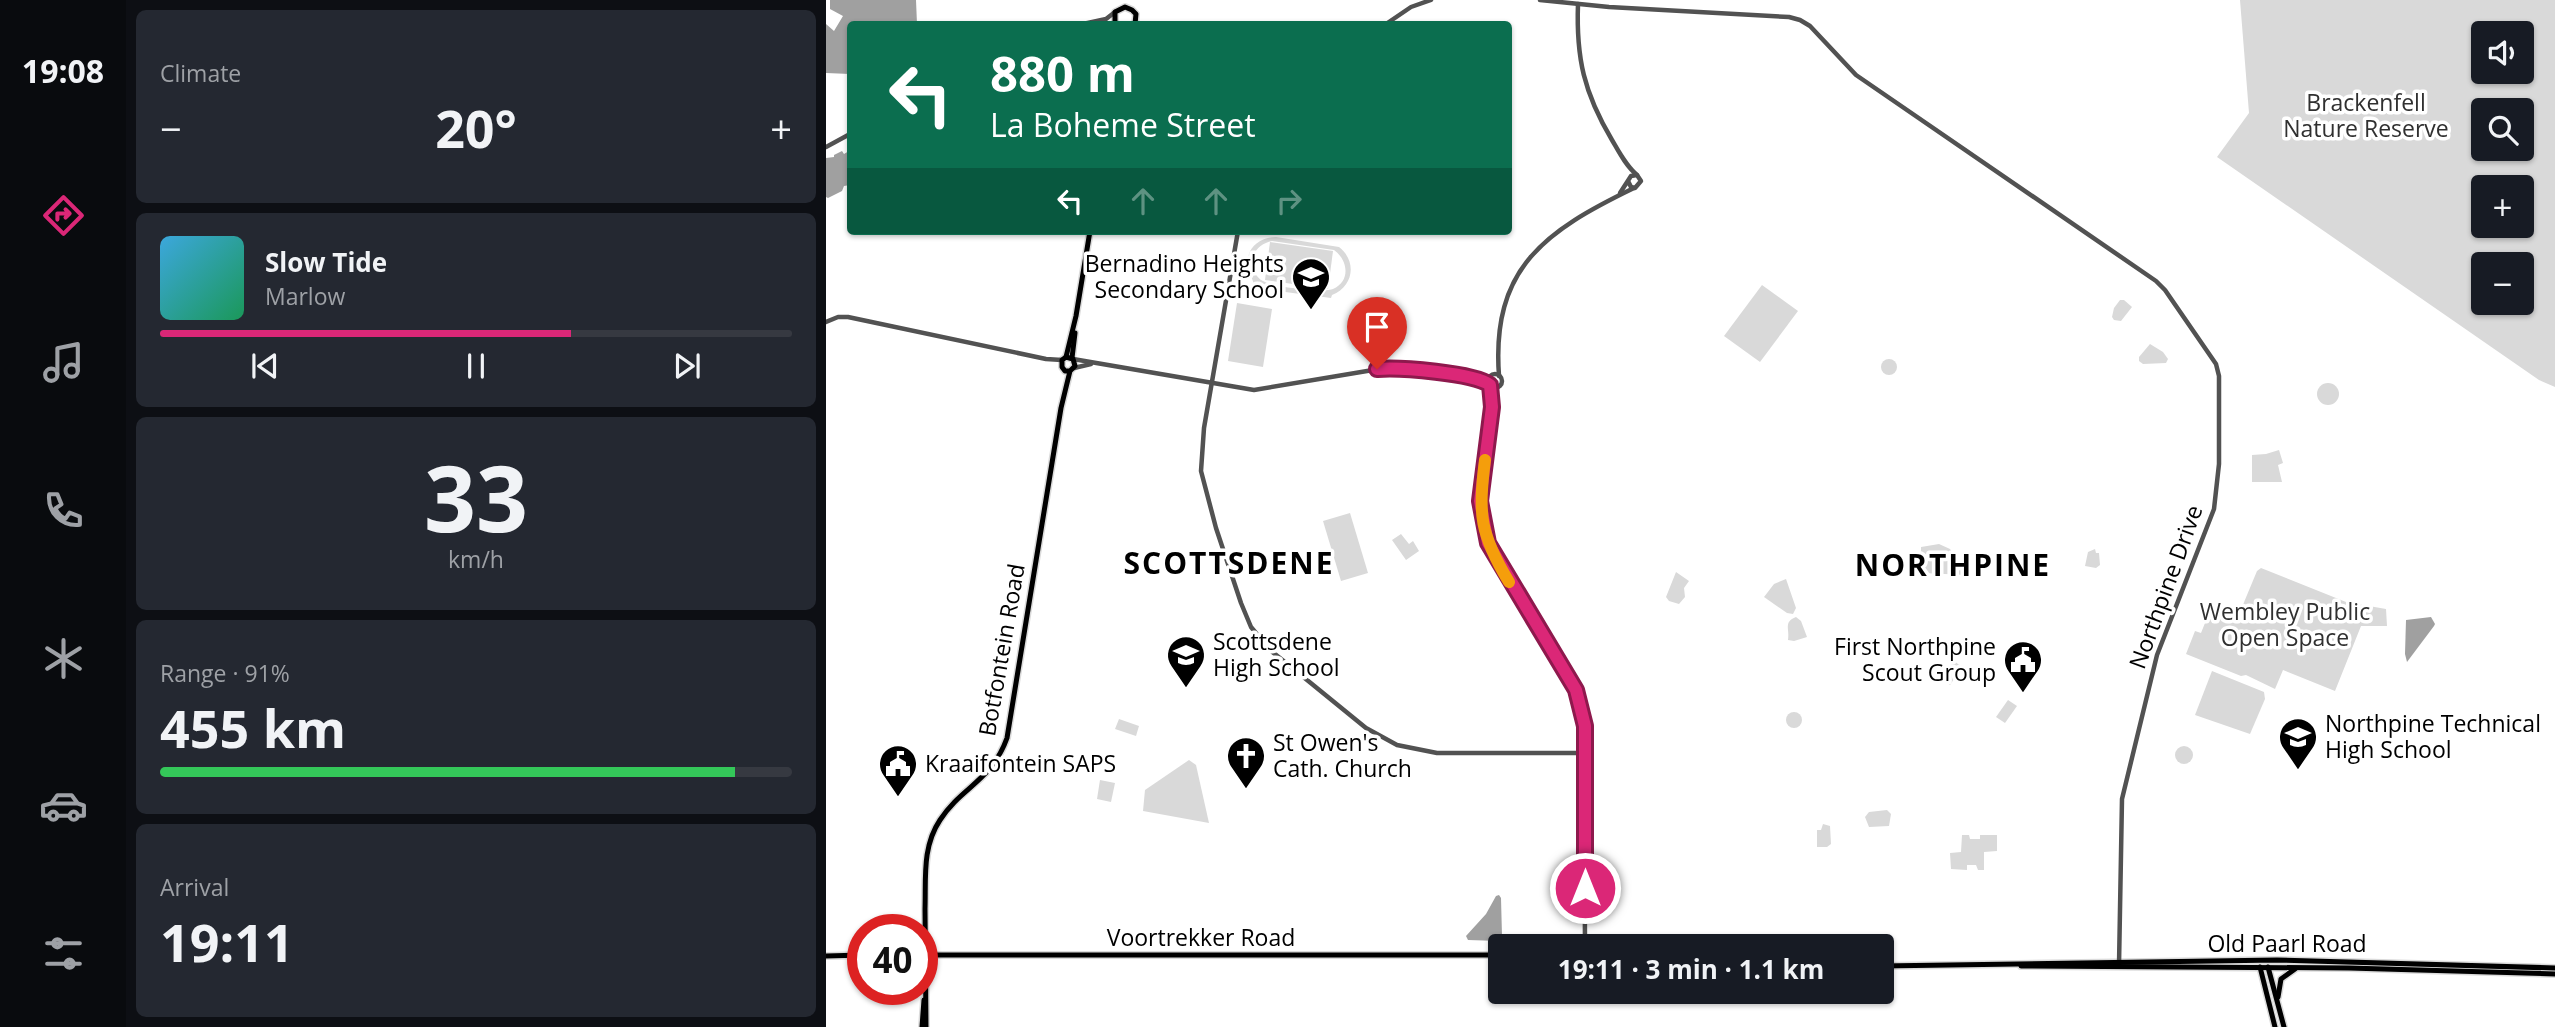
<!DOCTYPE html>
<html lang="en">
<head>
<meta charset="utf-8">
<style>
  :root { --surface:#171b24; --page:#242831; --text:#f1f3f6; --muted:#9ea1a6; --line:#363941; --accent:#db2777 }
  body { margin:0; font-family:"Open Sans",sans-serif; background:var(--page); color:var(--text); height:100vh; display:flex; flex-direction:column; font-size:26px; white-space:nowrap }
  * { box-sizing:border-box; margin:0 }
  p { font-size:23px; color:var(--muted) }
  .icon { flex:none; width:38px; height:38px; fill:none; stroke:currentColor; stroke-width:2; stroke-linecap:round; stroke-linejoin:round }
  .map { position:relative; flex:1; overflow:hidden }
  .sheet { display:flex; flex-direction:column; gap:10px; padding:10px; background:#0d0f14; width:700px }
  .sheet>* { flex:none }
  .top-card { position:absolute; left:21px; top:21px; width:665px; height:214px; border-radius:7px; box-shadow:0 2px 5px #0004; background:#0b6e4f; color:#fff; overflow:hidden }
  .fabs { position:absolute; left:1645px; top:21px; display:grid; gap:14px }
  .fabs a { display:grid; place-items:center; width:63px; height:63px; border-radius:7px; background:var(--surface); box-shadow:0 2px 5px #0004; font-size:35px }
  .speed { position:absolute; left:21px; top:914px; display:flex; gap:14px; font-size:35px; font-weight:700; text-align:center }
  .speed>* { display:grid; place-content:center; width:91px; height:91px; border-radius:50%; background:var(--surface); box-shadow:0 2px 5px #0004; line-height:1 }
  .speed .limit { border:10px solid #d22; background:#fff; color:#111 }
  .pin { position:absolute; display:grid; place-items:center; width:60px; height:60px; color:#fff; margin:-72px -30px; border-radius:50% 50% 50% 0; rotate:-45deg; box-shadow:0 0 7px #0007 }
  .pin .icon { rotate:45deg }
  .me { position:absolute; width:77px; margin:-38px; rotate:0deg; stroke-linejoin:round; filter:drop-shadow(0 0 5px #0008) }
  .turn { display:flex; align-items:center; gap:24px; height:147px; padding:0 28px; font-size:32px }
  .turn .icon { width:91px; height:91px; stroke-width:2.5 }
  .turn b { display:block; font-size:49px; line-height:60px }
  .lanes { display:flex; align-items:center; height:66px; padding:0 28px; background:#0003; justify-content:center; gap:35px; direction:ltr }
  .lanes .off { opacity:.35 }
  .big { font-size:52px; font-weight:700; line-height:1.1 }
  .sheet .widget { flex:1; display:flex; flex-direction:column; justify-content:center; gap:10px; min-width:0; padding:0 24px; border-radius:10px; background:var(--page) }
  .sheet .dial { align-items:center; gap:0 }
  .dial b { font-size:91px; line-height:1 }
  .song { display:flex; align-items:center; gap:21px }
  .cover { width:84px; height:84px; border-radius:10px; background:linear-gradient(135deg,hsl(200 70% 55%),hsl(150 70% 35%)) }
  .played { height:7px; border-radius:4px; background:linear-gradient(90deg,var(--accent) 65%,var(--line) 65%) }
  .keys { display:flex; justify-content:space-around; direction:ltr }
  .heat { display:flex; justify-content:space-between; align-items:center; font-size:38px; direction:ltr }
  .charge { height:10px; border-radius:5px; background:linear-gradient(90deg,#34c759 91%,var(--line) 0) }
  .trip { position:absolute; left:662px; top:934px; width:406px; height:70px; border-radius:7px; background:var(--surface); box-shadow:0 2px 5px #0004; font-weight:700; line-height:70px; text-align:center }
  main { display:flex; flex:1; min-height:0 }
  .menu { display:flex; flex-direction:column; width:126px; justify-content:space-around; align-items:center; background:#090b0e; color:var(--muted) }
  .menu .icon { width:49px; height:49px }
  .menu .selected { color:var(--accent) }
  .menu b { font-size:32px; color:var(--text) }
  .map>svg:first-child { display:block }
  .green { fill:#d9d9d9; fill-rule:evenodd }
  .water { fill:#a0a0a0 }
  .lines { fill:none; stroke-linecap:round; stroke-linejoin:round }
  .major-casing { stroke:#dbdbdb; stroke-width:8 }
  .minor { stroke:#525252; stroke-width:4.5 }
  .major { stroke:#000; stroke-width:5 }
  .route-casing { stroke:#8e194d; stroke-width:18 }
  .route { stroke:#db2777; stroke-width:12 }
  .slow { stroke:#f59e0b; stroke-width:12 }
  .labels { text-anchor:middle; stroke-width:7; stroke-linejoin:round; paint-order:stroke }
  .park-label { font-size:23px; fill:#303030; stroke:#fff }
  .poi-label { font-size:23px; fill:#000; stroke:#fff; text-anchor:start }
  .street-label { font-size:23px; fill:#000; stroke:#fff }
  .district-label { font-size:30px; font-weight:bold; letter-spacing:2px; fill:#000; stroke:#fff }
</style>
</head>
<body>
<main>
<nav class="menu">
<b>19:08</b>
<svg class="icon selected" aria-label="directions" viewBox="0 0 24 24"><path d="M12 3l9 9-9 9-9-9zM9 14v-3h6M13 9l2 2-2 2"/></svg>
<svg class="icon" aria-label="music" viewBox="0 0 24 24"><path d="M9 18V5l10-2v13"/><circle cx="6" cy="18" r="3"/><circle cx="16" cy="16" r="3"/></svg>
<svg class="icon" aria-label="phone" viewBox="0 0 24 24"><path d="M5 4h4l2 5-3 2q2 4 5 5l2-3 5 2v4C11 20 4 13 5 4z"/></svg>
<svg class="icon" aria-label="climate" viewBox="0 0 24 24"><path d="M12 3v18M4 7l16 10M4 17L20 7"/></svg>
<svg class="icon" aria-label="car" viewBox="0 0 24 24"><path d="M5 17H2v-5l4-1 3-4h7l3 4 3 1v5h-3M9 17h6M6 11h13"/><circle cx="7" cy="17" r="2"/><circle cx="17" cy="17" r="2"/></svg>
<svg class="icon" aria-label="filters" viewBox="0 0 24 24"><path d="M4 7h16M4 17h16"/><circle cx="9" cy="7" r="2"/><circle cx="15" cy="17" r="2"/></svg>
</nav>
<section class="sheet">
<div class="widget"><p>Climate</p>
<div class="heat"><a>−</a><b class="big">20°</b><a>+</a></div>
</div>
<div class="widget">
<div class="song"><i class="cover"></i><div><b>Slow Tide</b><p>Marlow</p></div></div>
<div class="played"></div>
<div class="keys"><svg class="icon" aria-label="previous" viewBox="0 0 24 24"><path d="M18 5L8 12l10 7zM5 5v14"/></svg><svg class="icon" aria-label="pause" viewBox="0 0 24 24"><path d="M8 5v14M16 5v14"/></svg><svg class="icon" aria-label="next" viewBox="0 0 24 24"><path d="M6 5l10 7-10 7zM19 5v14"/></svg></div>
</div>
<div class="widget dial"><b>33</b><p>km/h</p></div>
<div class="widget"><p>Range · 91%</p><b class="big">455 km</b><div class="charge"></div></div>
<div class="widget"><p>Arrival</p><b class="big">19:11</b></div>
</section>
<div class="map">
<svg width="1729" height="1027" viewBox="0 0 1729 1027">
  <rect width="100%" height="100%" fill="#fff"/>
  <g class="green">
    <path d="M1414,0H1729V387L1713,380L1391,157L1423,113ZM1657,33H1696V72H1657ZM1657,110H1696V149H1657ZM1657,187H1696V226H1657ZM1657,264H1696V303H1657Z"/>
    <path d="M450,237L513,247C531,261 528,286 506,295L505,298L428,288C428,279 423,275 422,267C419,249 433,237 450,237ZM446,241L508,250C522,260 525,281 507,289C498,293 446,287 437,281C429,277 425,267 427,258C429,248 437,243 446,241Z"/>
    <polygon points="444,242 507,251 502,289 439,280"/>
    <polygon points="936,285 972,311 934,362 898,336"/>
    <polygon points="1294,300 1298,300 1306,307 1295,321 1288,320 1286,317 1288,308"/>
    <polygon points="411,303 446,309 437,367 402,361"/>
    <polygon points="1324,344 1337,352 1342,359 1340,363 1317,364 1313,361 1313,357"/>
    <circle cx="1063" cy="367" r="8"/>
    <circle cx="1502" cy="394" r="11"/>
    <polygon points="1453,450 1457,463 1452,465 1456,482 1426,482 1426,455 1440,454"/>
    <polygon points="524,513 542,573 515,581 497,521"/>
    <polygon points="575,534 583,544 587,541 593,551 580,560 566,540"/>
    <polygon points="1113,544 1124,549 1130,558 1127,569 1140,570 1140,575 1097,573 1095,570 1095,547"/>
    <polygon points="1269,549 1270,553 1273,553 1274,565 1270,568 1259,566 1262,552"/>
    <polygon points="1435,568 1520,602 1560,609 1561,626 1535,626 1509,691 1457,670 1449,689 1420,675 1415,676 1360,654 1369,631 1375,633 1385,608 1411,619 1431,571"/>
    <polygon points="850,572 863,581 858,588 859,597 853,604 843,601 840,597"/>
    <polygon points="960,579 970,608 967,614 961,613 938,597 948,584"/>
    <path d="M970,617L975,621L981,637L968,641L962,640C964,629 957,622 970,617Z"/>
    <polygon points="1128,661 1136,667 1124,685 1115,679"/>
    <polygon points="1386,671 1438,692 1439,699 1424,734 1369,715"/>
    <polygon points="1182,700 1191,706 1179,723 1170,717"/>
    <circle cx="968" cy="720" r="8"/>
    <polygon points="293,719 313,726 310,736 289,729"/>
    <circle cx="1358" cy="755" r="9"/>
    <polygon points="363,760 370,765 383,823 317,811 319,790"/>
    <polygon points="274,780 289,783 285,802 271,799"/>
    <polygon points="1061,810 1065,814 1063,826 1043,827 1039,817 1043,812"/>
    <polygon points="997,824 1004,826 1005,844 1001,847 991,847 991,830 995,830"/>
    <polygon points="1136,835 1143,835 1144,839 1154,839 1154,835 1171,835 1171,851 1158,852 1158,870 1152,870 1150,865 1141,865 1141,870 1125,869 1124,853 1135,852"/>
  </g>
  <g class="water">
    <polygon points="4,0 90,0 91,24 24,24 24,74 0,73 0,24 8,31 17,16 4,9"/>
    <polygon points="23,147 24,147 24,185 18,186 16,191 2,198 0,197 0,158 8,157 8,155 16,151 18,154 23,151"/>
    <polygon points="1605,617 1609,624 1608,626 1581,662 1579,654 1580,620"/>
    <polygon points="673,895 675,898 676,936 673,941 642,940 640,936 660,914 670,896"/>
  </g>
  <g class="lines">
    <defs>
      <g id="major">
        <polyline points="289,24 289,12 299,7 306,10 310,14 309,24"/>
        <polyline points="240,357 250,316 264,231"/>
        <polyline points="246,358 249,333"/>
        <polyline points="96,955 674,955"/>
        <polyline points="0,956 37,955"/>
        <polyline points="1055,966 1451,960 1729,968"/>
        <polyline points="1195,966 1523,968 1729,974"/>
        <polyline points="1434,967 1449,1027"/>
        <polyline points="1442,967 1458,1027"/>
        <polyline points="1452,997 1455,979 1469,969"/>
        <polyline points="96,1027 98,1000"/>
        <path d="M100,1027C100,988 99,948 99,909C100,878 96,847 114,820C136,786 165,782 181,738L235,408L244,371L249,366L247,359L240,357L236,360V367L239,371H244"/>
      </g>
    </defs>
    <use href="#major" class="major-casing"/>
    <g class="minor">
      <polyline points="714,0 783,7 963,17 974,20 984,26 1030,75 1330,281 1339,290 1390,364 1393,376 1393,464 1388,509 1331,655 1296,799 1293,965"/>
      <path d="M752,4C750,58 758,93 786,140C793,152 800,166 811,175"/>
      <polyline points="257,24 280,19 289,12"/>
      <polyline points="560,24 585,7 605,0"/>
      <polyline points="0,147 24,134"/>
      <polyline points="794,193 805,176 811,175 815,181 809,188 805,187 802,181"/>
      <polyline points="412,231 378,428 375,471 390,528 415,603 425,627 444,650 470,671 540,728 571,745 611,753 759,753"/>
      <polyline points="0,322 12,317 22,317 220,359 236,360"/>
      <polyline points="247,359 428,390 559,368 645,377 663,383"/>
      <polyline points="248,368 265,364"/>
      <circle cx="669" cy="381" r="7"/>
      <path d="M673,376C665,268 719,231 808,188"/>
      <path d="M664,385C668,401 664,418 662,435C656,482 647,520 672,564L745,681L758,718L759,947"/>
    </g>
    <use href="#major" class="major"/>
  </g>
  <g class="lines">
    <defs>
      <path id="route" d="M551,369C573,367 648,373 664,385L666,407L654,501L662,543L750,690L759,726V888"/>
    </defs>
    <use href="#route" class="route-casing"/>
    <use href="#route" class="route"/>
    <path class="slow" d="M659,460C652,515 654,534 683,582"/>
  </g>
  <defs>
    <symbol id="school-pin" viewBox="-11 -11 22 30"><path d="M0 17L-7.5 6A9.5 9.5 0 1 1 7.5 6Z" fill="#000" stroke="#fff"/><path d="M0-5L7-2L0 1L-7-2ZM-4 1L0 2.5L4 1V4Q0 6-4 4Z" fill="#fff"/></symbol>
    <symbol id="civic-pin" viewBox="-11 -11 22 30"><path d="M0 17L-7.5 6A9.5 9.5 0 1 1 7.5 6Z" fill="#000" stroke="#fff"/><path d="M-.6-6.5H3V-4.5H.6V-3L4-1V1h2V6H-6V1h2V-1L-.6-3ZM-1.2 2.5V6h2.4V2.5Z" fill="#fff"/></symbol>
    <symbol id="church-pin" viewBox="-11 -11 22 30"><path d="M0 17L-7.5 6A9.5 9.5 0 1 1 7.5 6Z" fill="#000" stroke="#fff"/><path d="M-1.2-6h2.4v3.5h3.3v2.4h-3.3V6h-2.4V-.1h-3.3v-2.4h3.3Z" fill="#fff"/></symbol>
  </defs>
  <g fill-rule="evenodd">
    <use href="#school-pin" x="463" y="255" width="44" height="60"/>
    <use href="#school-pin" x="338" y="633" width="44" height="60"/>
    <use href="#civic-pin" x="1175" y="638" width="44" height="60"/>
    <use href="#school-pin" x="1450" y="715" width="44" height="60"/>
    <use href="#church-pin" x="398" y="734" width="44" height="60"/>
    <use href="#civic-pin" x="50" y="742" width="44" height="60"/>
  </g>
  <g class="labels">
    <g class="park-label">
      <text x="1540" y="111">Brackenfell<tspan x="1540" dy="26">Nature Reserve</tspan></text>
      <text x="1459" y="620">Wembley Public<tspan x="1459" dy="26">Open Space</tspan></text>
    </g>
    <g class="poi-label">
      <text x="458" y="272" text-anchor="end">Bernadino Heights<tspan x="458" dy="26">Secondary School</tspan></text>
      <text x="387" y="650">Scottsdene<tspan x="387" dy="26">High School</tspan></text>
      <text x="1170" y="655" text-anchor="end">First Northpine<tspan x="1170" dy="26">Scout Group</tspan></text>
      <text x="1499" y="732">Northpine Technical<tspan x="1499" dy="26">High School</tspan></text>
      <text x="447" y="751">St Owen's<tspan x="447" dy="26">Cath. Church</tspan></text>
      <text x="99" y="772">Kraaifontein SAPS</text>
    </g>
    <g class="street-label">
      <text transform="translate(1340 587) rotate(-70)" y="8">Northpine Drive</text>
      <text transform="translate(176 650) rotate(-80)" y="8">Botfontein Road</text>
      <text x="375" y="946">Voortrekker Road</text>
      <text x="1461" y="952">Old Paarl Road</text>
    </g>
    <g class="district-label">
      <text x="403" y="574">SCOTTSDENE</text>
      <text x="1127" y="576">NORTHPINE</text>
    </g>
  </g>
</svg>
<div class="fabs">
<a><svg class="icon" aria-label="sound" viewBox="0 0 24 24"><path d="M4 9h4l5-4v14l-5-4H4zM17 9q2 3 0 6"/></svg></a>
<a><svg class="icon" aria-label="search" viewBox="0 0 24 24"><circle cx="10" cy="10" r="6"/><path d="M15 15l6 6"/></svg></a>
<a>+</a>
<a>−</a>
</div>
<div class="speed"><div class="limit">40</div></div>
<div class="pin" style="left:551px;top:369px;background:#d93025"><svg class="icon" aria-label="arrive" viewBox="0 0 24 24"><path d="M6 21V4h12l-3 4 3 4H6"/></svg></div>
<svg class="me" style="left:759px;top:888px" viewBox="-20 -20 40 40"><circle r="17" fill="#db2777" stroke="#fff" stroke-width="3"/><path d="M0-11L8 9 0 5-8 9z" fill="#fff"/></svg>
<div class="trip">19:11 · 3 min · 1.1 km</div>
<div class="top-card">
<div class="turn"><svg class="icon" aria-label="left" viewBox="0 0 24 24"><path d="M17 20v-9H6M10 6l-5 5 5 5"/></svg><div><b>880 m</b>La Boheme Street</div></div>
<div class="lanes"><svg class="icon" aria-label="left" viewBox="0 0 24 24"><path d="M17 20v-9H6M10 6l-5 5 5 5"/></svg><svg class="icon off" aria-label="ahead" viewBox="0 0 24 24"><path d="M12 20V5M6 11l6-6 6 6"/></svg><svg class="icon off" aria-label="ahead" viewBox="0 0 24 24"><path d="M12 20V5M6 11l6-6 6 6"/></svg><svg class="icon off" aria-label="right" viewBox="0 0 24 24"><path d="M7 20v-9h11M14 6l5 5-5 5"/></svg></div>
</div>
</div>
</main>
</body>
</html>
